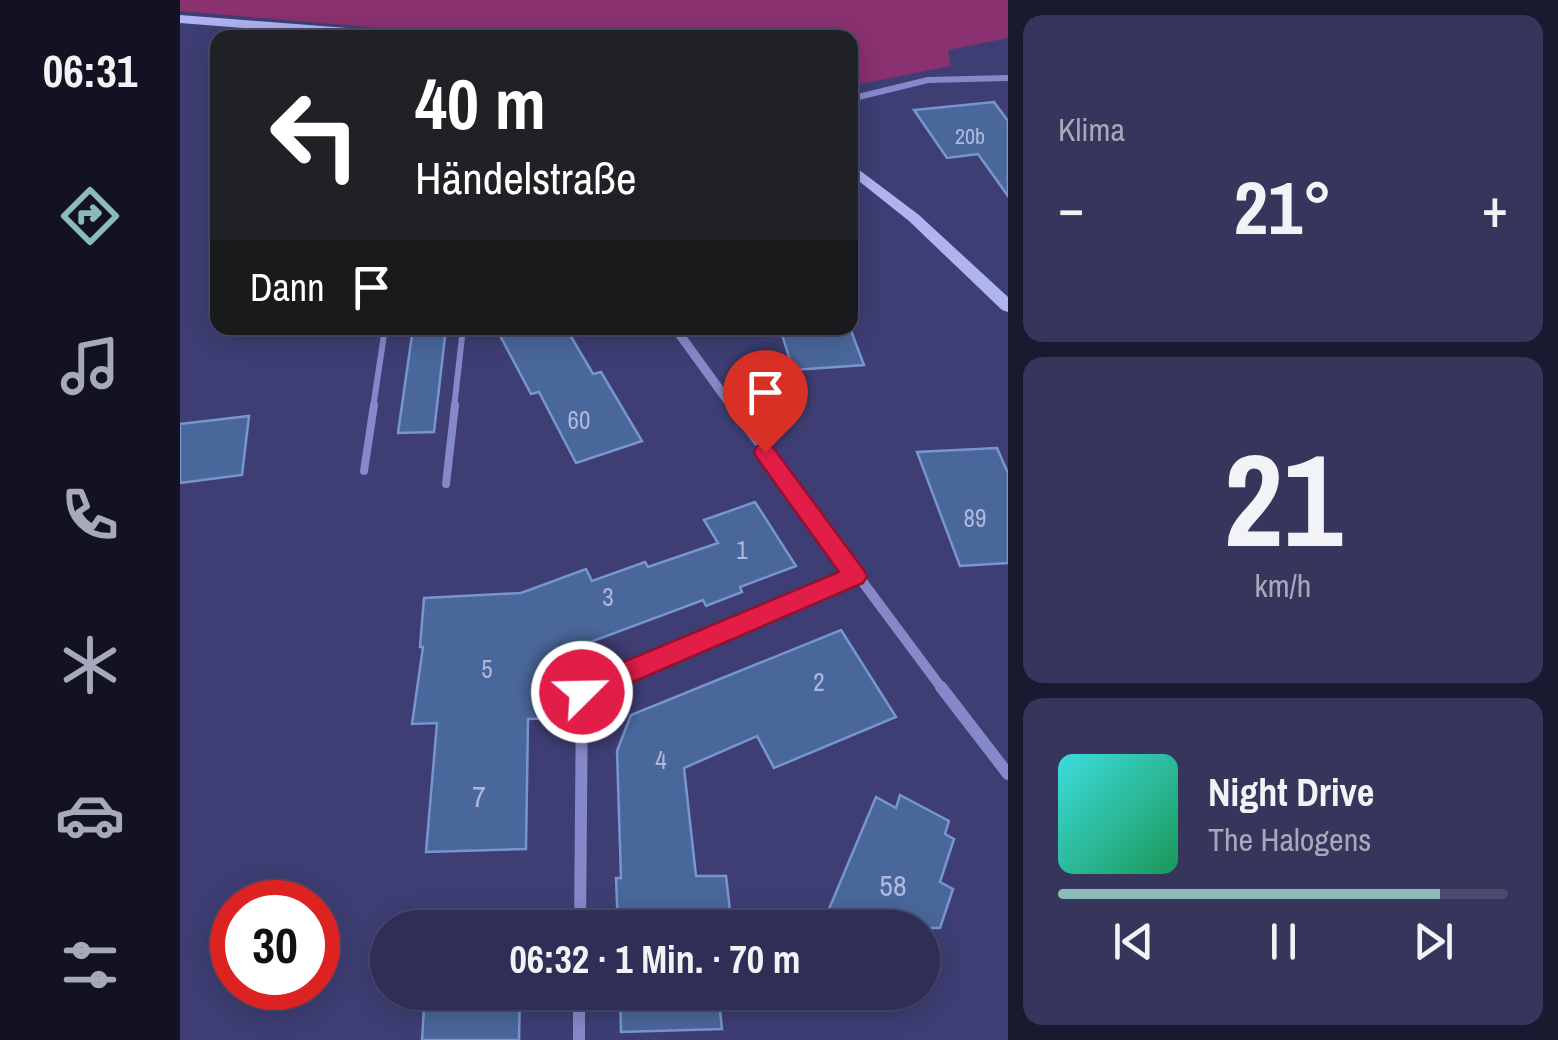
<!DOCTYPE html>
<html lang="de">
<head>
<meta charset="utf-8">
<style>
  :root { --surface:#2e2e57; --page:#36365d; --text:#f1f3f6; --muted:#a7a8ba; --line:#494a6d; --accent:#8bbbb9 }
  body { margin:0; font-family:"Archivo Narrow",sans-serif; background:var(--page); color:var(--text); height:100vh; display:flex; flex-direction:column; font-size:38px; white-space:nowrap }
  * { box-sizing:border-box; margin:0 }
  p { font-size:32px; color:var(--muted) }
  .icon { flex:none; width:55px; height:55px; fill:none; stroke:currentColor; stroke-width:2; stroke-linecap:round; stroke-linejoin:round }
  .map { position:relative; flex:1; overflow:hidden }
  .details { display:flex; flex-direction:column; gap:15px; padding:15px; background:#191930; width:550px }
  .details>* { flex:none }
  .guide { position:absolute; left:30px; top:30px; width:648px; height:305px; border-radius:20px; box-shadow:0 5px 25px #0003,0 0 0 2px var(--line); background:#202124; color:#fff; overflow:hidden }
  .speed { position:absolute; left:30px; top:880px; display:flex; gap:20px; font-size:50px; font-weight:700; text-align:center }
  .speed>* { display:grid; place-content:center; width:130px; height:130px; border-radius:50%; background:var(--surface); box-shadow:0 5px 25px #0003,0 0 0 2px var(--line); line-height:1 }
  .speed .limit { border:15px solid #d22; background:#fff; color:#111 }
  .pin { position:absolute; display:grid; place-items:center; width:85px; height:85px; color:#fff; margin:-102px -42px; border-radius:50% 50% 50% 0; rotate:-45deg; box-shadow:0 0 10px #0007 }
  .pin .icon { rotate:45deg }
  .me { position:absolute; width:110px; margin:-55px; rotate:67deg; stroke-linejoin:round; filter:drop-shadow(0 0 8px #0008) }
  .turn { display:flex; align-items:center; gap:35px; height:210px; padding:0 40px; font-size:45px }
  .turn .icon { width:130px; height:130px; stroke-width:2.5 }
  .turn b { display:block; font-size:70px; line-height:85px }
  .then { display:flex; align-items:center; height:95px; padding:0 40px; background:#0003; gap:20px; font-size:38px }
  .big { font-size:75px; font-weight:700; line-height:1.1 }
  .details .card { flex:1; display:flex; flex-direction:column; justify-content:center; gap:15px; min-width:0; padding:0 35px; border-radius:20px; background:var(--page) }
  .details .dial { align-items:center; gap:0 }
  .dial b { font-size:130px; line-height:1 }
  .song { display:flex; align-items:center; gap:30px }
  .cover { width:120px; height:120px; border-radius:15px; background:linear-gradient(135deg,hsl(180 70% 55%),hsl(150 70% 35%)) }
  .played { height:10px; border-radius:5px; background:linear-gradient(90deg,var(--accent) 85%,var(--line) 85%) }
  .keys { display:flex; justify-content:space-around; direction:ltr }
  .heat { display:flex; justify-content:space-between; align-items:center; font-size:55px; direction:ltr }
  .trip { position:absolute; left:190px; top:910px; width:570px; height:100px; border-radius:50px; background:var(--surface); box-shadow:0 5px 25px #0003,0 0 0 2px var(--line); font-weight:700; line-height:100px; text-align:center }
  main { display:flex; flex:1; min-height:0 }
  .menu { display:flex; flex-direction:column; width:180px; justify-content:space-around; align-items:center; background:#121223; color:var(--muted) }
  .menu .icon { width:70px; height:70px }
  .menu .current { color:var(--accent) }
  .menu b { font-size:45px; color:var(--text) }
  .map>svg:first-child { display:block }
  .green { fill:#8a316f }
  .building { fill:#4a679b; stroke:#7796ce; stroke-width:2.5 }
  .lines { fill:none; stroke-linecap:round; stroke-linejoin:round }
  .lane-far1 { stroke:#8689c9; stroke-width:6 }
  .lane { stroke:#8689c9; stroke-width:8 }
  .street-far3 { stroke:#8689c9; stroke-width:6 }
  .street-far2 { stroke:#8689c9; stroke-width:9 }
  .street-far1 { stroke:#8689c9; stroke-width:10 }
  .street { stroke:#8689c9; stroke-width:12 }
  .secondary { fill:#afb3f0; fill-rule:evenodd }
  .route { fill:#e11d48; stroke:#92132f; stroke-width:2.5 }
  .labels { text-anchor:middle; stroke-width:10; stroke-linejoin:round; paint-order:stroke }
  .far-number-label { font-size:22px; fill:#afb9de }
  .number-label { font-size:25px; fill:#afb9de }
  .near-number-label { font-size:30px; fill:#afb9de }
</style>
</head>
<body>
<main>
<nav class="menu">
<b>06:31</b>
<svg class="icon current" aria-label="directions" viewBox="0 0 24 24"><path d="M12 3l9 9-9 9-9-9zM9 14v-3h6M13 9l2 2-2 2"/></svg>
<svg class="icon" aria-label="music" viewBox="0 0 24 24"><path d="M9 18V5l10-2v13"/><circle cx="6" cy="18" r="3"/><circle cx="16" cy="16" r="3"/></svg>
<svg class="icon" aria-label="phone" viewBox="0 0 24 24"><path d="M5 4h4l2 5-3 2q2 4 5 5l2-3 5 2v4C11 20 4 13 5 4z"/></svg>
<svg class="icon" aria-label="climate" viewBox="0 0 24 24"><path d="M12 3v18M4 7l16 10M4 17L20 7"/></svg>
<svg class="icon" aria-label="car" viewBox="0 0 24 24"><path d="M5 17H2v-5l4-1 3-4h7l3 4 3 1v5h-3M9 17h6M6 11h13"/><circle cx="7" cy="17" r="2"/><circle cx="17" cy="17" r="2"/></svg>
<svg class="icon" aria-label="filters" viewBox="0 0 24 24"><path d="M4 7h16M4 17h16"/><circle cx="9" cy="7" r="2"/><circle cx="15" cy="17" r="2"/></svg>
</nav>
<div class="map">
<svg width="828" height="1040" viewBox="0 0 828 1040">
  <rect width="100%" height="100%" fill="#3e3e74"/>
  <polygon class="green" points="0,0 828,0 828,38 768,50 771,66 670,86 670,38 316,38 0,11"/>
  <g class="building">
    <polygon points="814,102 828,121 828,196 798,154 767,158 734,110"/>
    <polygon points="233,328 266,328 254,432 218,433"/>
    <polygon points="316,328 386,328 413,374 421,372 462,441 396,463 359,392 351,394"/>
    <polygon points="600,328 670,328 684,365 613,370"/>
    <polygon points="69,416 62,475 0,483 0,424"/>
    <polygon points="817,448 828,473 828,563 780,566 737,452"/>
    <polygon points="575,502 616,566 560,587 562,592 526,606 523,600 378,654 381,718 348,719 346,849 246,852 257,723 232,724 243,647 240,647 244,598 341,593 406,569 412,581 465,562 468,567 538,543 524,520"/>
    <polygon points="661,630 716,717 594,768 577,736 504,768 516,876 546,876 552,928 438,928 436,878 441,878 437,751 451,715"/>
    <polygon points="720,795 769,821 765,834 774,839 760,882 773,889 760,928 641,928 696,797 716,808"/>
    <polygon points="245,992 340,992 339,1040 242,1040"/>
    <polygon points="440,992 538,992 542,1029 441,1032"/>
  </g>
  <g class="lines">
    <g class="lane-far1">
      <polyline points="193,408 205,328"/>
      <polyline points="274,408 283,328"/>
    </g>
    <g class="lane">
      <polyline points="184,471 194,405"/>
      <polyline points="266,484 275,405"/>
    </g>
    <polyline class="street-far3" points="670,99 748,80 828,78"/>
    <polyline class="street-far2" points="495,328 553,408"/>
    <g class="street-far1">
      <polyline points="551,405 763,690"/>
      <polyline points="408,690 675,576"/>
    </g>
    <g class="street">
      <polyline points="761,687 828,774"/>
      <polyline points="400,928 402,692 414,687"/>
      <polyline points="399,992 399,1040"/>
    </g>
    <g class="secondary">
      <polygon points="0,15 245,34 251,38 191,38 0,23"/>
      <polygon points="670,163 739,215 828,297 828,312 822,310 729,221 670,174"/>
    </g>
  </g>
  <polygon class="route" points="585,443 592,446 683,569 687,576 683,583 411,700 402,704 393,700 389,692 393,683 659,572 577,458 574,452 577,446"/>
  <g class="labels">
    <g class="far-number-label">
      <text x="790" y="144">20b</text>
    </g>
    <g class="number-label">
      <text x="399" y="429">60</text>
      <text x="795" y="527">89</text>
      <text x="562" y="559">1</text>
      <text x="428" y="606">3</text>
      <text x="307" y="678">5</text>
      <text x="639" y="691">2</text>
      <text x="481" y="769">4</text>
    </g>
    <g class="near-number-label">
      <text x="299" y="807">7</text>
      <text x="713" y="896">58</text>
    </g>
  </g>
</svg>
<div class="speed"><div class="limit">30</div></div>
<div class="pin" style="left:585px;top:452px;background:#d93025"><svg class="icon" aria-label="arrive" viewBox="0 0 24 24"><path d="M6 21V4h12l-3 4 3 4H6"/></svg></div>
<svg class="me" style="left:402px;top:692px" viewBox="-20 -20 40 40"><circle r="17" fill="#e11d48" stroke="#fff" stroke-width="3"/><path d="M0-11L8 9 0 5-8 9z" fill="#fff"/></svg>
<div class="trip">06:32 · 1 Min. · 70 m</div>
<div class="guide">
<div class="turn"><svg class="icon" aria-label="left" viewBox="0 0 24 24"><path d="M17 20v-9H6M10 6l-5 5 5 5"/></svg><div><b>40 m</b>Händelstraße</div></div>
<div class="then">Dann<svg class="icon" aria-label="arrive" viewBox="0 0 24 24"><path d="M6 21V4h12l-3 4 3 4H6"/></svg></div>
</div>
</div>
<section class="details">
<div class="card"><p>Klima</p>
<div class="heat"><a>−</a><b class="big">21°</b><a>+</a></div>
</div>
<div class="card dial"><b>21</b><p>km/h</p></div>
<div class="card">
<div class="song"><i class="cover"></i><div><b>Night Drive</b><p>The Halogens</p></div></div>
<div class="played"></div>
<div class="keys"><svg class="icon" aria-label="previous" viewBox="0 0 24 24"><path d="M18 5L8 12l10 7zM5 5v14"/></svg><svg class="icon" aria-label="pause" viewBox="0 0 24 24"><path d="M8 5v14M16 5v14"/></svg><svg class="icon" aria-label="next" viewBox="0 0 24 24"><path d="M6 5l10 7-10 7zM19 5v14"/></svg></div>
</div>
</section>
</main>
</body>
</html>
